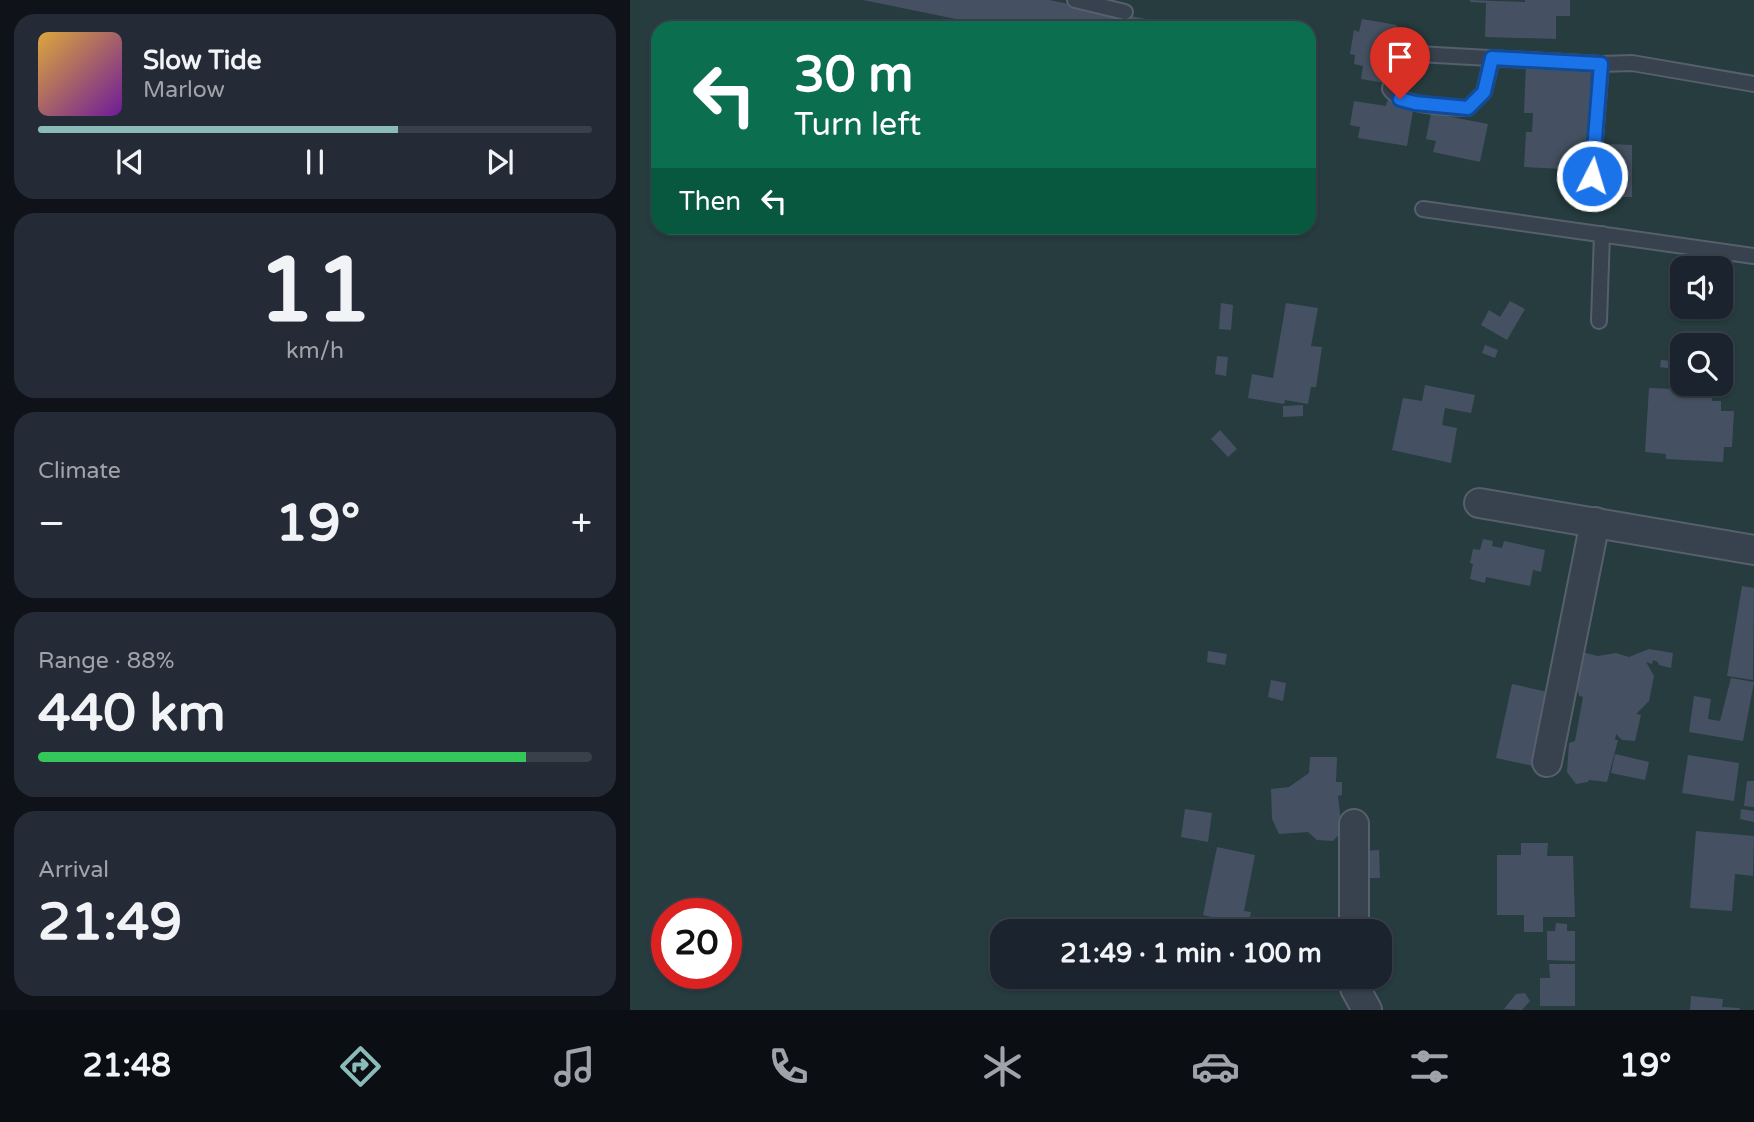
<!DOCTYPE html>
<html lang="en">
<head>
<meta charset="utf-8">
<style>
  :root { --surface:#1b232e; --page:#242b36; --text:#f1f3f6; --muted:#a0a4aa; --line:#39404a; --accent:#8bbbb9 }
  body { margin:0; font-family:"Varela Round",sans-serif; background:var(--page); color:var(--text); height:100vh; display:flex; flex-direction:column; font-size:26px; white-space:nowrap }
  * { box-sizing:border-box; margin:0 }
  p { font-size:23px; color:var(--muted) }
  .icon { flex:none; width:38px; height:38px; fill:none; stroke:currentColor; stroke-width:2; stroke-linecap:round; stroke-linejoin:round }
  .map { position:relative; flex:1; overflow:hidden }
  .details { display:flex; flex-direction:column; gap:14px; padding:14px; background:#0f1319; width:630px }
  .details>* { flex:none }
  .banner { position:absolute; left:21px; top:21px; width:665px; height:214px; border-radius:21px; box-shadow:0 2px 5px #0004,0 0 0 2px var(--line); background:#0b6e4f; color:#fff; overflow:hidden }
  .fabs { position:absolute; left:1040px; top:256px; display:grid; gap:14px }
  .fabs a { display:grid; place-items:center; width:63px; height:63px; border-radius:14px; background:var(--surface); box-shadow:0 2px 5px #0004,0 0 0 2px var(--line); font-size:35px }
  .speed { position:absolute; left:21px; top:898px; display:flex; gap:14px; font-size:35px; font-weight:700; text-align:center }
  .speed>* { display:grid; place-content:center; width:91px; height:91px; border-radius:50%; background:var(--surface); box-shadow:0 2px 5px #0004,0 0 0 2px var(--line); line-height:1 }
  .speed .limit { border:10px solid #d22; background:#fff; color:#111 }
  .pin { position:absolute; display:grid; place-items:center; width:60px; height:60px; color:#fff; margin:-72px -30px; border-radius:50% 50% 50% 0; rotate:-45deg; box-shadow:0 0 7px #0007 }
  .pin .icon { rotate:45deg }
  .me { position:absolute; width:77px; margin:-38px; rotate:5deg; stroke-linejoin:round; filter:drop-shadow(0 0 5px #0008) }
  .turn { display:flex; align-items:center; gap:24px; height:147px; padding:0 28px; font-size:32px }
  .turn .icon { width:91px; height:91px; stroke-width:2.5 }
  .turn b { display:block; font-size:49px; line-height:60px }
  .then { display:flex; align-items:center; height:66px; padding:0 28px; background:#0003; gap:14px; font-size:26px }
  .big { font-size:52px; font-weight:700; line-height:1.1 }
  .details .card { flex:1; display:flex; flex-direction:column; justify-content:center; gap:10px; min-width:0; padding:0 24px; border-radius:21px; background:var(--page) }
  .details .dial { align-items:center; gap:0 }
  .dial b { font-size:91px; line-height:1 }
  .song { display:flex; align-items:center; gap:21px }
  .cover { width:84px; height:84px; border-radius:10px; background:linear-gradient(135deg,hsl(40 70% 55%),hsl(280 70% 35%)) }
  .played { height:7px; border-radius:4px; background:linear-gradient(90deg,var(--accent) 65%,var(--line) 65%) }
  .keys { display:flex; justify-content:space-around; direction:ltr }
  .heat { display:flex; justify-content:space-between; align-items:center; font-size:38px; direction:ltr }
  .charge { height:10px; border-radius:5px; background:linear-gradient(90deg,#34c759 88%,var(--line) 0) }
  .trip { position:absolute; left:360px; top:919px; width:402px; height:70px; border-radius:21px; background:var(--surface); box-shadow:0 2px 5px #0004,0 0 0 2px var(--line); font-weight:700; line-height:70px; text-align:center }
  .menu { display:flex; height:112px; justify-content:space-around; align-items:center; background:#0b0e12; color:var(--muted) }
  .menu .icon { width:49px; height:49px }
  .menu .current { color:var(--accent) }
  .menu b { font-size:32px; color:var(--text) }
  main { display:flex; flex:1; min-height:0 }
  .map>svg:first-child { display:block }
  .green { fill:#263c3f; fill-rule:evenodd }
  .building { fill:#455162 }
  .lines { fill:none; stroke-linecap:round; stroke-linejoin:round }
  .service-casing { stroke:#565f6c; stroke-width:18 }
  .minor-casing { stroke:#565f6c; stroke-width:32 }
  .service { stroke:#38414e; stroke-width:14 }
  .minor { stroke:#38414e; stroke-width:28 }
  .route-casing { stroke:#114b97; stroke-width:18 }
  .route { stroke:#1a73e8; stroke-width:12 }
</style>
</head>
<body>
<main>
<section class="details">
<div class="card">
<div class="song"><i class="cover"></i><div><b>Slow Tide</b><p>Marlow</p></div></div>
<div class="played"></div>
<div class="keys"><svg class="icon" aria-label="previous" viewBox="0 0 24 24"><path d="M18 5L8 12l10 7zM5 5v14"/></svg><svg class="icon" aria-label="pause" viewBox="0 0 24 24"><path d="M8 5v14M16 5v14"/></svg><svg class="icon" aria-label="next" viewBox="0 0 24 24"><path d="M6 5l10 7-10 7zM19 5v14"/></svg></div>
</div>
<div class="card dial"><b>11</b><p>km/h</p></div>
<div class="card"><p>Climate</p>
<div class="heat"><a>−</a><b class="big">19°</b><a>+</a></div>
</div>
<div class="card"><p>Range · 88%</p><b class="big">440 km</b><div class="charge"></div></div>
<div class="card"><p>Arrival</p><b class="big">21:49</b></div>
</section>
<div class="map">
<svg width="1124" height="1010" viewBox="0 0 1124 1010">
  <rect width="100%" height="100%" fill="#242f3e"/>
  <path class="green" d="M0,0H1124V1010H0ZM28,28H679V228H28ZM1052,268H1090V306H1052ZM1052,345H1090V383H1052ZM37,914H96V973H37ZM373,931H751V976H373Z"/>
  <g class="building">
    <polygon points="233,0 419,0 557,27 370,28"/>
    <polygon points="840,0 895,2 895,0 940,0 940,16 926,16 926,39 855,37 856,3 840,2"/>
    <polygon points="732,19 767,25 765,38 771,39 768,57 760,56 755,83 731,79 733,66 724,64 725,55 720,54 724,30 729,32"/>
    <polygon points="896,64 956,67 956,70 961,71 957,150 951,150 951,170 894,167 896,132 902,132 903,113 894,113"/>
    <polygon points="724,101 756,106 757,101 774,103 773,109 783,111 777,146 728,138 730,127 720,125"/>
    <polygon points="801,113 858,124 850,162 803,152 806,141 796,139"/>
    <polygon points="981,144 1002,145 1002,197 981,197"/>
    <polygon points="880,301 895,309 877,340 851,325 859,310 870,317"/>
    <polygon points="591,303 603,305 601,330 589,329"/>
    <polygon points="656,303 688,308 681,346 692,347 686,387 681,387 678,404 655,400 654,404 618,398 622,374 643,378"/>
    <polygon points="855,345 868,350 865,358 852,353"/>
    <polygon points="587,356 598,357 596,376 585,374"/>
    <polygon points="1031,360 1044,361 1043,369 1030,367"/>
    <polygon points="795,385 845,395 841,413 815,408 812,425 827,428 821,463 762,450 773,398 792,401"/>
    <polygon points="1019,388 1044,389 1044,392 1059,393 1059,389 1083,390 1082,401 1091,401 1091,411 1104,411 1102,447 1094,447 1093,462 1036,459 1036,454 1015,452"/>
    <polygon points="673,405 673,416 653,417 653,406"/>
    <polygon points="590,430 607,449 598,457 581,439"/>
    <polygon points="853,539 863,541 862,546 872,548 874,541 915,550 911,572 903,570 900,586 856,577 855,583 840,579 843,564 840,563 843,549 850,550"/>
    <polygon points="1112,586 1124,588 1123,680 1097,676"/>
    <polygon points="1019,649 1043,653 1041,668 1029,665 1028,662 1023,660 1022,664 1016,662 1024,676 1019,701 1006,714 1011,715 1005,741 992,740 986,734 985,740 988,740 977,782 959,780 958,782 946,784 937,772 939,743 945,741 953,697 949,696 944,673 952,652 968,656 986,653 999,657"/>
    <polygon points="578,651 597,654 595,665 577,662"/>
    <polygon points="1101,678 1124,682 1113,741 1059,732 1064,696 1081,699 1078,719 1090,721"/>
    <polygon points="641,680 656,683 653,701 638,697"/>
    <polygon points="882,684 918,692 903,766 866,758"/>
    <polygon points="985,754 1019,762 1015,780 981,773"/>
    <polygon points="1058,755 1109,763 1104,801 1052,793"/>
    <polygon points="680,757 707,757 706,782 712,782 712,795 708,796 712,831 703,841 687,840 678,832 649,834 642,819 641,789 659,787 679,773"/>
    <polygon points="1117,781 1124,781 1124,807 1114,806"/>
    <polygon points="555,809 582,813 578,842 551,837"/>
    <polygon points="1111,809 1124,811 1124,822 1110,819"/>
    <polygon points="1066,831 1124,836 1123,876 1105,874 1102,911 1060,908"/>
    <polygon points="891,843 918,843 917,856 943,856 945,917 913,917 913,932 894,932 894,915 867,915 867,855 891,855"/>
    <polygon points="587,847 625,855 614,911 621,912 617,931 584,926 586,918 573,915"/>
    <polygon points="749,850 750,878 734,878 734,851"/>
    <polygon points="926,923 937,924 937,931 945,931 945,961 917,960 917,931 925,931"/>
    <polygon points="919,964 945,964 945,1006 910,1006 910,978 920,978"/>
    <polygon points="895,993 900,1001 892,1010 874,1009 886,994"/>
    <polygon points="1061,996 1093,999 1092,1007 1110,1008 1109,1010 1060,1010"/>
  </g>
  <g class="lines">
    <defs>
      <g id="service">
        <polyline points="445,0 495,12"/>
        <path d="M862,58L854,92L838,108C819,108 770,106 760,89C763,71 767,55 787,54L971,64L1002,63L1124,84"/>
        <polyline points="962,176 971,64"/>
        <polyline points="793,209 1124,256"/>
        <polyline points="969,321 972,234"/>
      </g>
      <g id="minor">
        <polyline points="849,503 1124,550"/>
        <polyline points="917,762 965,522"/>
        <polyline points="724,931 724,824"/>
        <polyline points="724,976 725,988 737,1010"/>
      </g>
    </defs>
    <use href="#service" class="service-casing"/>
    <use href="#minor" class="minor-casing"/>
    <use href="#service" class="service"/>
    <use href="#minor" class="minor"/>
  </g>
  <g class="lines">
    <defs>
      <polyline id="route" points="770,99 785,103 838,108 854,92 862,58 971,64 962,176"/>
    </defs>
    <use href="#route" class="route-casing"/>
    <use href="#route" class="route"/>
  </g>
</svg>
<div class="fabs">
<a><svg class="icon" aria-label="sound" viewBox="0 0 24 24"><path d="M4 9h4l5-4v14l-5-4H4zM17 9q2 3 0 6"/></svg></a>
<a><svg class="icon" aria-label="search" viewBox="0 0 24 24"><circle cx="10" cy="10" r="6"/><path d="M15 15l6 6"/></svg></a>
</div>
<div class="speed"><div class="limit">20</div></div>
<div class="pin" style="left:770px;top:99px;background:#d93025"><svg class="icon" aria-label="arrive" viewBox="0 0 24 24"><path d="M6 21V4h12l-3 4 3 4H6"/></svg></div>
<svg class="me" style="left:962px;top:176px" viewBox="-20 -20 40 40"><circle r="17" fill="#1a73e8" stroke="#fff" stroke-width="3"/><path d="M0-11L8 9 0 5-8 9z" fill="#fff"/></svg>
<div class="trip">21:49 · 1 min · 100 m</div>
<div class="banner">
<div class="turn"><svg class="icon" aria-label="left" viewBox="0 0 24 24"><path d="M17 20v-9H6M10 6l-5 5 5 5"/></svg><div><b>30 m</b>Turn left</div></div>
<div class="then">Then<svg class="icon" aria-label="left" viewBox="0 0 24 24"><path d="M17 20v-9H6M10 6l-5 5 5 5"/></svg></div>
</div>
</div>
</main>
<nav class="menu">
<b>21:48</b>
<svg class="icon current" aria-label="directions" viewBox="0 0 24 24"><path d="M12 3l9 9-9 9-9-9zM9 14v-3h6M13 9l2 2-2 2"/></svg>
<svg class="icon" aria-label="music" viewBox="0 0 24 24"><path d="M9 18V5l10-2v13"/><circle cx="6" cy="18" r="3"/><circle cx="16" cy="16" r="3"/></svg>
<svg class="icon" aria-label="phone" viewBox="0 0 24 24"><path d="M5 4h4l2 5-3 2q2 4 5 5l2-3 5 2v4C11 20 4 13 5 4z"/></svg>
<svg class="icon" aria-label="climate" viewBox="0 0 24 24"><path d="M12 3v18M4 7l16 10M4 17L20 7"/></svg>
<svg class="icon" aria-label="car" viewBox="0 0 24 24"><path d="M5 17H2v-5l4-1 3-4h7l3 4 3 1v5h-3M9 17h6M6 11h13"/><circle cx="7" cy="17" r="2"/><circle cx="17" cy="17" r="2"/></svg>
<svg class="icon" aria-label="filters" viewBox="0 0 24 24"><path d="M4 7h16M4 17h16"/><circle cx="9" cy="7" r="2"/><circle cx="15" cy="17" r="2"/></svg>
<b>19°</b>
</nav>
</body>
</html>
